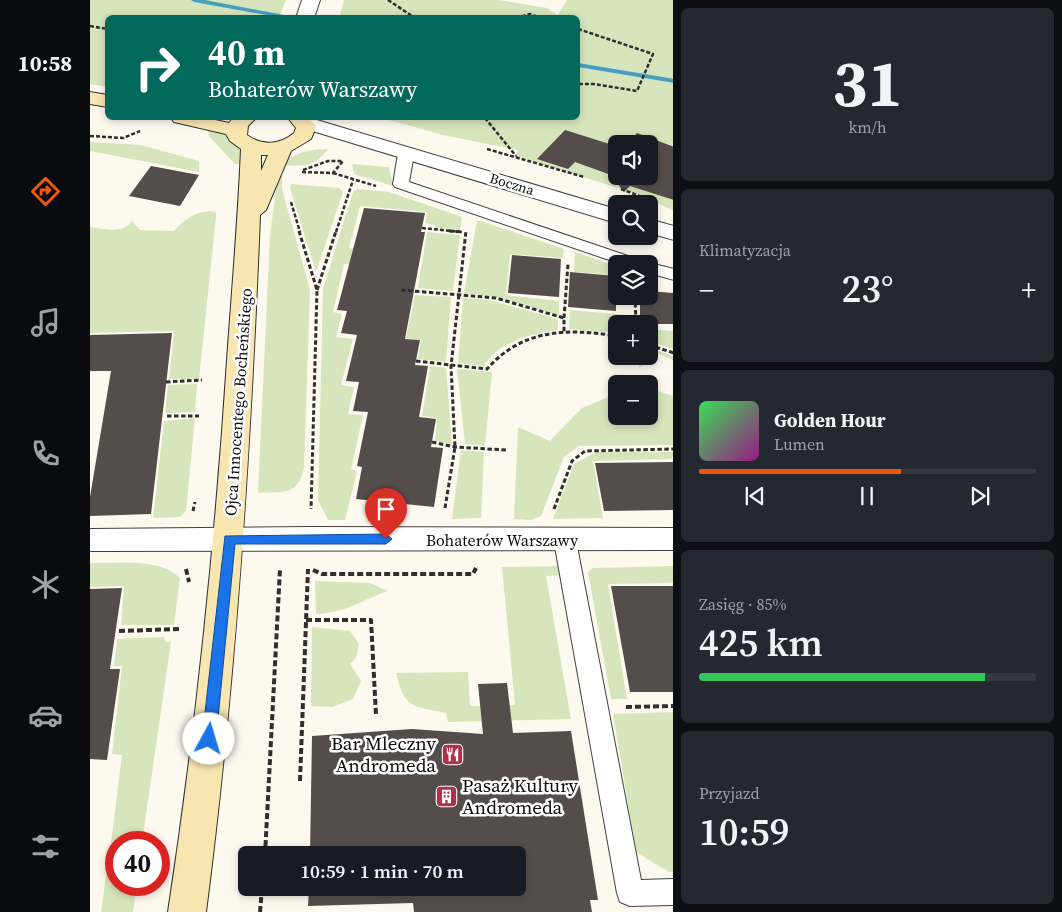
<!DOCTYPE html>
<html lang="pl">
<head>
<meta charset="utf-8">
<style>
  :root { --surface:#171b24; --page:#242831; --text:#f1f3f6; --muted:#9ea1a6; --line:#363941; --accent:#ea580c }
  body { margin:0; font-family:"Source Serif 4",serif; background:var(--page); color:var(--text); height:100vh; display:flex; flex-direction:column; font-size:19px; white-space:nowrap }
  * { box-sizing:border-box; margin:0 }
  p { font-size:16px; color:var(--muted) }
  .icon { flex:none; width:28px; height:28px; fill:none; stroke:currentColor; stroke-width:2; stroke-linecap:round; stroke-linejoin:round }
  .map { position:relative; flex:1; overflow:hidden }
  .panel { display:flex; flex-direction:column; gap:8px; padding:8px; background:#0d0f14; width:389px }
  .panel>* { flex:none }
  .top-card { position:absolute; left:15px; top:15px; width:475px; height:105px; border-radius:8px; box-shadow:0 2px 8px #0003; background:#00695c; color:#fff; overflow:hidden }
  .tools { position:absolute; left:518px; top:135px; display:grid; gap:10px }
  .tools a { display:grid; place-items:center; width:50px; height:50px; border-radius:8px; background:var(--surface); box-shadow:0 2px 8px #0003; font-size:25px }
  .speed { position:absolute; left:15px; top:831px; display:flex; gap:10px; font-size:25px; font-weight:700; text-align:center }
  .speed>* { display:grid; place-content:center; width:65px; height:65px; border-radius:50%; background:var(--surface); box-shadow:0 2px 8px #0003; line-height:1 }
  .speed .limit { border:8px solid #d22; background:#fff; color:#111 }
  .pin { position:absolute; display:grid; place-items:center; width:42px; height:42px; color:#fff; margin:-51px -21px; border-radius:50% 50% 50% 0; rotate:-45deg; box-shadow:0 0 5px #0007 }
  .pin .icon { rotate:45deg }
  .me { position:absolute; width:55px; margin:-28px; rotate:6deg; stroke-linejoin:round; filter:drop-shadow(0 0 4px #0008) }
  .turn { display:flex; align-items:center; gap:18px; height:105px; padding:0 20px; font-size:22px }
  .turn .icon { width:65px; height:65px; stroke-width:2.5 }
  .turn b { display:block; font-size:35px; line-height:42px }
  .big { font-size:38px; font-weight:600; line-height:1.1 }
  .panel .card { flex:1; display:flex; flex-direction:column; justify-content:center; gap:8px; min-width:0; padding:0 18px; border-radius:8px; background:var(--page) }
  .panel .dial { align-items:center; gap:0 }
  .dial b { font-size:65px; line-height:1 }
  .song { display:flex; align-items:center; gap:15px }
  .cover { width:60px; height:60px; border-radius:8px; background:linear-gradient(135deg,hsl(130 70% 55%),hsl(310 70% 35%)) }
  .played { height:5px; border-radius:2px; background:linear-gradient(90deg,var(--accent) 60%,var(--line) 60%) }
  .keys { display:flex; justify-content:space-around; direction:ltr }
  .heat { display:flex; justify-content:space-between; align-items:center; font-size:28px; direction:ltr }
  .charge { height:8px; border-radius:4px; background:linear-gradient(90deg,#34c759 85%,var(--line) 0) }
  .trip { position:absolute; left:148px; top:846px; width:288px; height:50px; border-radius:8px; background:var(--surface); box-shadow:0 2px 8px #0003; font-weight:600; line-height:50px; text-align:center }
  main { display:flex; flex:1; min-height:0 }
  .dock { display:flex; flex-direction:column; width:90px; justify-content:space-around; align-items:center; background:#090b0e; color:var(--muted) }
  .dock .icon { width:35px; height:35px }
  .dock .on { color:var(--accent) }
  .dock b { font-size:22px; color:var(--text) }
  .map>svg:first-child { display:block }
  .green { fill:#d6e5bc; fill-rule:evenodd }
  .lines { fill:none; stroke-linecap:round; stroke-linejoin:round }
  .stream { fill:#469fc1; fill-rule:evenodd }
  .building { fill:#554d4b }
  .lane-casing { stroke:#404040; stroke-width:2 }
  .street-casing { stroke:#404040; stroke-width:2 }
  .secondary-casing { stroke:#2f2f2f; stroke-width:2 }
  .path-far2 { stroke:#2f2f2f; stroke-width:2.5; stroke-dasharray:4 2; stroke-linecap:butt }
  .path-far1 { stroke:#2f2f2f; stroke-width:3; stroke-dasharray:4.5 2.5; stroke-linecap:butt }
  .path { stroke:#2f2f2f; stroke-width:4; stroke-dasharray:6 3; stroke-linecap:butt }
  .lane { fill:#fff; fill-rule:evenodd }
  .street { fill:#fff; fill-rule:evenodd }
  .secondary { fill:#f8e6b0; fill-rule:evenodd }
  .route { fill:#1a73e8; stroke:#114b97 }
  .labels { text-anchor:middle; stroke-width:5; stroke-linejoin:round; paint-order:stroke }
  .far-street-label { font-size:14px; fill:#0d0d0d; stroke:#fff }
  .street-label { font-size:16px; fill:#0d0d0d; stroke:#fff }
  .near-poi-label { font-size:19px; fill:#0d0d0d; stroke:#fff; text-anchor:end }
</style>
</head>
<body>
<main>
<nav class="dock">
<b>10:58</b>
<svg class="icon on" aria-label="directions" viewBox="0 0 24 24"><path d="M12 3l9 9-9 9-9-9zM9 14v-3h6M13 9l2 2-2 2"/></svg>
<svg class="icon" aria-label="music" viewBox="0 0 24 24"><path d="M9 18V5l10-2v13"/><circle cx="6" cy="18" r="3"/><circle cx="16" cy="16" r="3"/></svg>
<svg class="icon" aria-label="phone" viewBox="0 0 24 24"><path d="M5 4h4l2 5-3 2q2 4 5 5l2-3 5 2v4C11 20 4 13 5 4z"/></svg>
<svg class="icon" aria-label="climate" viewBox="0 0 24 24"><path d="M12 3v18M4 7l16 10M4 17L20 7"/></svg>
<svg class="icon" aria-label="car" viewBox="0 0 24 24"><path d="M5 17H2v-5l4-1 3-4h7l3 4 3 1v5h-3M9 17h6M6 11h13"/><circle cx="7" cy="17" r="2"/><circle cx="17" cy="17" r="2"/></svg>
<svg class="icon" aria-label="filters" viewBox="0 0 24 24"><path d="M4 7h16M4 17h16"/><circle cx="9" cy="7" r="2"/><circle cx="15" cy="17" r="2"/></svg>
</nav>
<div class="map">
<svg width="584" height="912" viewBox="0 0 584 912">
  <rect width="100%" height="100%" fill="#fdf9ef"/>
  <g class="green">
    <polygon points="0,0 196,0 189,17 18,18 17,87 0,84"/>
    <path d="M254,0H409L457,8L468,15L477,0H583V211L557,197L426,156L428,150L353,135L292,118H488V18H249ZM526,144H559V176H526Z"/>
    <path d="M117,129C135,133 154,144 153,164H145L119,136Z"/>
    <polygon points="0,142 51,145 109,161 109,172 0,151"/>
    <path d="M238,149C224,168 212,166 190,165C203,153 220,149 238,149Z"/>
    <polygon points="262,164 299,167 303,186 264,174"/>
    <path d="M188,175H192V189L220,290L214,468C207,497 193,491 168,493L180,235Z"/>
    <polygon points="201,184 249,188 253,192 226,272 200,188"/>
    <polygon points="267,189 299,192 372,217 370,230 345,228 345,225 335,223 337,212 270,206 259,248 269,249 265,265 254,264 243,312 252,314 246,337 263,339 251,385 264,387 258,414 273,415 261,470 267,471 255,520 238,520 228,500 233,289 263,192"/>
    <path d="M120,211L126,212V217L109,379H79L84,331L0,333V227C14,229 33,234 42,221L50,230L84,231C95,219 103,213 120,211Z"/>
    <polygon points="387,220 474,249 473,258 420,254 416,295 469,301 469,315 408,297 374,293"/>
    <polygon points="337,232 370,235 363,291 328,288"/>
    <polygon points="485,252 526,266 526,275 484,272"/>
    <polygon points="325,295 361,297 356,362 328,359 331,340 316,338"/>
    <path d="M373,298L399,300L468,319V330C441,334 409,341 394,366L368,363Z"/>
    <polygon points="480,310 538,315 538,324 526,324 526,333 479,329"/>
    <polygon points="559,329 583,331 583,349 559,341"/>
    <polygon points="559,348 583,356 583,360 569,354 549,368 548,356 559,356"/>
    <polygon points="340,366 356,368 362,444 345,441 347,418 332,416"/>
    <polygon points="367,369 402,372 395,446 375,444"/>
    <polygon points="107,384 105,412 75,413 78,385"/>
    <polygon points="559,388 583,396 583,445 489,446 474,457 451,516 441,520 424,519 428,427 460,441 492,408 526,394 526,416 559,416"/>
    <polygon points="105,418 96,511 90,517 63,518 74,421"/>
    <polygon points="371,450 394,452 391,518 362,519"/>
    <polygon points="506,452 583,452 583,459 503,461 513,518 463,519 484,464"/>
    <path d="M0,563C28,564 69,557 90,578L84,625H31L34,586L0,587Z"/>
    <path d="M473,566L475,575L456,576L481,719L358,722L356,713C322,706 315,709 306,673L378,672L380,706L425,705L412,567Z"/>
    <polygon points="584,566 583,583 518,584 537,699 521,699 498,572 503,568"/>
    <path d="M225,581L280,583L298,591C272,600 255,613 226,614Z"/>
    <polygon points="222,627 260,631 269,644 266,658 260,664 271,681 263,699 243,707 221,706"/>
    <polygon points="74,637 75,642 81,642 52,842 26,842 26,850 20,851 32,755 22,754 32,666 24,666 27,639"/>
    <polygon points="583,712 584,872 579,872 546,852 523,714"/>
    <polygon points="17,869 26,869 26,885 47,885 43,912 11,912"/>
  </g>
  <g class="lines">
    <g class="stream">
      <polygon points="101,0 115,0 210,18 193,18 104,2"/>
      <polygon points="488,63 584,79 584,83 488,67"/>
    </g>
  </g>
  <g class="building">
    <polygon points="475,130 526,146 526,176 559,176 559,144 537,144 547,133 584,147 584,200 540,186 534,192 521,175 485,162 478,169 447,159"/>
    <polygon points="61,166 109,175 90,206 39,196"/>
    <polygon points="274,208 335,213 331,232 335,232 315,339 330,340 325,365 338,366 329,417 346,419 341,447 353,448 344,507 266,499 272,467 267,466 278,412 263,411 269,382 256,381 267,335 251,333 257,311 247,310"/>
    <polygon points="422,255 471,259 469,297 418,293"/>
    <polygon points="480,272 526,276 526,311 478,307"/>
    <polygon points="559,291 584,293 584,324 550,324 550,296 559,296"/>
    <polygon points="82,333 61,514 0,516 0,497 21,371 0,371 0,335"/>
    <polygon points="584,462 584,510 514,511 505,463"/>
    <polygon points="521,586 584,586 584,692 540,692"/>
    <polygon points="32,588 20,669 30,669 17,760 0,759 0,589"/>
    <polygon points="417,683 423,733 481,731 508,900 500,900 502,912 324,912 323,903 218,906 219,888 426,888 426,855 220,855 222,736 322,729 393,734 388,684"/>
  </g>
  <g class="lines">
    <defs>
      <g id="lane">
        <polygon points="316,149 324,154 319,182 556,262 584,269 584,280 559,273 559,264 531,264 305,187 303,184 308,154"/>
        <polygon points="475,533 483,535 486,541 551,880 584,879 584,905 540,906 530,902 527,893 464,541 467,535"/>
      </g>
      <g id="street">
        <polygon points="212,0 230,0 224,18 206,18"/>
        <polygon points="206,118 220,118 526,209 526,223 206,126 203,122"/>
        <polygon points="559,219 584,226 584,240 559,233"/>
        <polygon points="220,527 584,528 584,550 0,551 0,529"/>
      </g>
      <g id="secondary">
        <polygon points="0,92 18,95 18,107 0,104"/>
        <path d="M81,118H116L139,123L143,118H166L158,126L157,135C172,146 190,145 204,133L206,128L198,118H219L226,127L221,139L201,151L176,210L170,215C161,448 146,681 116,912H78C106,729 125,545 137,360C142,290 148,219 151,149L140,141L136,134L84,122ZM171,155H178L171,171Z"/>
      </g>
    </defs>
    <use href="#lane" class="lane-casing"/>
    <use href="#street" class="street-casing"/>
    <use href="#secondary" class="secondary-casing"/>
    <g class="path-far2">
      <polyline points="298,0 325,18"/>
      <polyline points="426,18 440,14 451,18"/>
      <polyline points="0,26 18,29"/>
      <polyline points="488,29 563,54 547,91 504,84 488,84"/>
      <polyline points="395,118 426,156"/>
      <polyline points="0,136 33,138 50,131"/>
      <polyline points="397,149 494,177"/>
      <polyline points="213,170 238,161 252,161"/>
      <polyline points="212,172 243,173 253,161"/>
      <polyline points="243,173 286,186"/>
      <polyline points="531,189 563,201"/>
      <polyline points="201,202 210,232"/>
      <polyline points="332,228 372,232"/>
      <polyline points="246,232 263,180"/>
    </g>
    <g class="path-far1">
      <polyline points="209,231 227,290 221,509"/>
      <polyline points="359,231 373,232"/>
      <polyline points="227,290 246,231"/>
      <polyline points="311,290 406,298 474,318 474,333"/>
      <polyline points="545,296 546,324"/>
      <polyline points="474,318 478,264"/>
      <polyline points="559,345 584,353"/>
      <path d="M326,361L397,369C432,329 477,328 526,336"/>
      <polyline points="76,382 112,380"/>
      <polyline points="77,416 109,416"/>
      <polyline points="342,442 365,447 416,450"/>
      <polyline points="355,508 365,447 361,366 376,231"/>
      <polyline points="464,509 482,461 495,451 584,449"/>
      <polyline points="103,511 105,502"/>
    </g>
    <g class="path">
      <polyline points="96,569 99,582"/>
      <polyline points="223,570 232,574 383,574 386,568"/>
      <polyline points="216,620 281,620 286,715"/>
      <polyline points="29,631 90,629"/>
      <polyline points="536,707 584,706"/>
      <polyline points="210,781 218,569"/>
      <polyline points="175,855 190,569"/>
      <polyline points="20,859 26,858"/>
      <polyline points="170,912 172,888"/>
    </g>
    <use href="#lane" class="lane"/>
    <use href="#street" class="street"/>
    <use href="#secondary" class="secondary"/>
  </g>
  <polygon class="route" points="296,534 302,539 296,544 145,544 126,739 124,743 119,745 114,743 112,739 135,536"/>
  <defs>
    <symbol id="restaurant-square" viewBox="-11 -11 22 22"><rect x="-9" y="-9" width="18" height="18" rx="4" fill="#b13248" stroke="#fff"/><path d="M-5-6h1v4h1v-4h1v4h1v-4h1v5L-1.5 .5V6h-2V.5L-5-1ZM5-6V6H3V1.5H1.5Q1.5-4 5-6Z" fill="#fff"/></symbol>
    <symbol id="building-square" viewBox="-11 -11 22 22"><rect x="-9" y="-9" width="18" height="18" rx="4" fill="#b13248" stroke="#fff"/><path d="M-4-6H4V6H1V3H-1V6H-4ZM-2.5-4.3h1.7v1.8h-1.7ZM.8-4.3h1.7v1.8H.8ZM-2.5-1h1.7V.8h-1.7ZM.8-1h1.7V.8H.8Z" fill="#fff"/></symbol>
  </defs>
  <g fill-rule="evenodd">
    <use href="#restaurant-square" x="350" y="742" width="25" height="25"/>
    <use href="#building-square" x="344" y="784" width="25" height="25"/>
  </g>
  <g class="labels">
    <g class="far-street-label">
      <text transform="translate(422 184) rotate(17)" y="5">Boczna</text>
    </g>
    <g class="street-label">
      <text transform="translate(148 402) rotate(-86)" y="6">Ojca Innocentego Bocheńskiego</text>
      <text x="412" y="546">Bohaterów Warszawy</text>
    </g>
    <g class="near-poi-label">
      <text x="346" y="750">Bar Mleczny<tspan x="346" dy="22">Andromeda</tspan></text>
      <text x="372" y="792" text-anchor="start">Pasaż Kultury<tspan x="372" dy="22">Andromeda</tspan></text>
    </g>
  </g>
</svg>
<div class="tools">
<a><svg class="icon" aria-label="sound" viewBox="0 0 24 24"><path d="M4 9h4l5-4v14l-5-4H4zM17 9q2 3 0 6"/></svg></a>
<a><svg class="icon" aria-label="search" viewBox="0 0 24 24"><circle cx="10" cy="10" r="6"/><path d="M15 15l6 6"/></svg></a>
<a><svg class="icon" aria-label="layers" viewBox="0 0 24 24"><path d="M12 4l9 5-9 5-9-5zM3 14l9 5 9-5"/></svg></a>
<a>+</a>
<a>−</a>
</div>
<div class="speed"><div class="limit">40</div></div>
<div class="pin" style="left:296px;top:539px;background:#d93025"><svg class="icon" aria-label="arrive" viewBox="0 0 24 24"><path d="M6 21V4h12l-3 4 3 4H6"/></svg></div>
<svg class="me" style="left:119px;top:739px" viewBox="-20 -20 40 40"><circle r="19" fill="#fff"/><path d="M0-13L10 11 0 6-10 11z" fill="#1a73e8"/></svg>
<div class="trip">10:59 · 1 min · 70 m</div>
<div class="top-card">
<div class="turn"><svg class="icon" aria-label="right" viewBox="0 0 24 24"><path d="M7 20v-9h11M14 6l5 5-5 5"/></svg><div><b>40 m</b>Bohaterów Warszawy</div></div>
</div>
</div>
<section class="panel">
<div class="card dial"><b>31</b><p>km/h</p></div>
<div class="card"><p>Klimatyzacja</p>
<div class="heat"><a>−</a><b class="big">23°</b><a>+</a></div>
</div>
<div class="card">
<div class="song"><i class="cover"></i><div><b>Golden Hour</b><p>Lumen</p></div></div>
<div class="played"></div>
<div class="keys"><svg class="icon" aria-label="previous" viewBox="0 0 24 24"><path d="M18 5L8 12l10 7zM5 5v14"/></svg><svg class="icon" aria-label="pause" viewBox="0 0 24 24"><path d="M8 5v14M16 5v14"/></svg><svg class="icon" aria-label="next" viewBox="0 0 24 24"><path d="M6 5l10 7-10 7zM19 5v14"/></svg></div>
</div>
<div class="card"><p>Zasięg · 85%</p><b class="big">425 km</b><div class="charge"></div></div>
<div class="card"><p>Przyjazd</p><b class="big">10:59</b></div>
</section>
</main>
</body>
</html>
